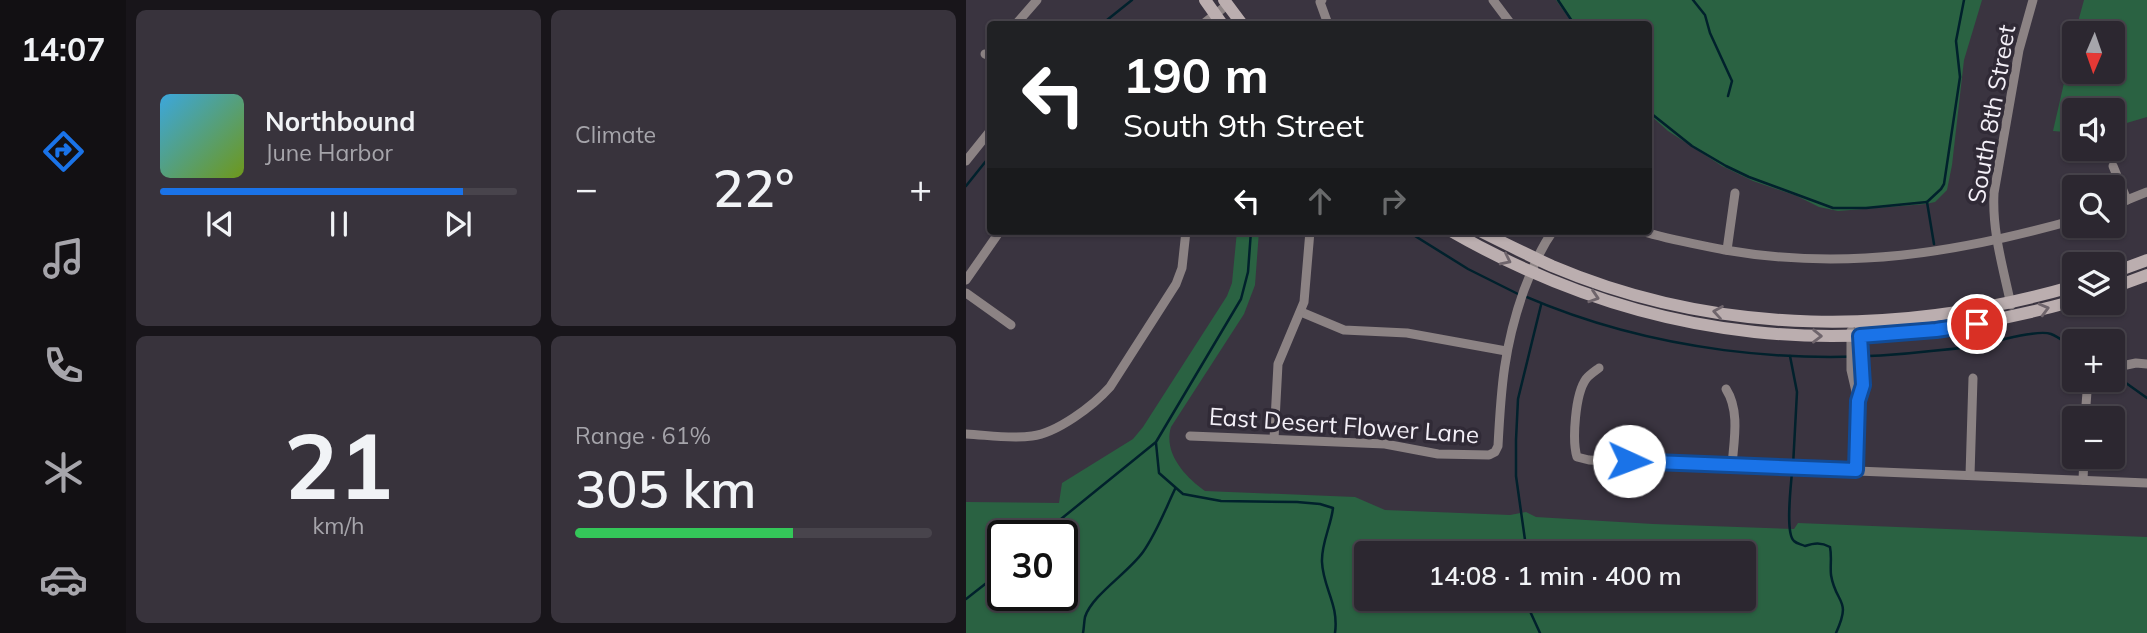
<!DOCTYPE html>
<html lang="en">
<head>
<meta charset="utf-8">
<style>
  :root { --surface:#2c2730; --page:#38333c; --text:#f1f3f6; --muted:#a6a5ab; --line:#48444c; --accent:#1a73e8 }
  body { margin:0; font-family:Mulish,sans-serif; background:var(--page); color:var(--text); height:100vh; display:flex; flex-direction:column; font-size:26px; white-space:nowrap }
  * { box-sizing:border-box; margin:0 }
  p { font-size:23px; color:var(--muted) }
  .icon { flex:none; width:38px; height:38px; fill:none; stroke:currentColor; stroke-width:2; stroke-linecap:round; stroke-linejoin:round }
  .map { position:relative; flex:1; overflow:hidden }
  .details { display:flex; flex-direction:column; gap:10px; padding:10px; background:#18151a; width:840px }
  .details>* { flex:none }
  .top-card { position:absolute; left:21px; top:21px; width:665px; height:214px; border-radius:7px; box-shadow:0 2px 5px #0004,0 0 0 2px var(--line); background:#202124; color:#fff; overflow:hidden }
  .needle { width:46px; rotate:182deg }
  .controls { position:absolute; left:1096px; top:21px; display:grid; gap:14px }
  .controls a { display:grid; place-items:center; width:63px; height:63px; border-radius:7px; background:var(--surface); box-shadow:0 2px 5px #0004,0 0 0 2px var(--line); font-size:35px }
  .speed { position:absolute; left:21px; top:520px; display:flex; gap:14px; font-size:35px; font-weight:700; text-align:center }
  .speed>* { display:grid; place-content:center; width:91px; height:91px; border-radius:50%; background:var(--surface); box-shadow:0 2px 5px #0004,0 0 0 2px var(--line); line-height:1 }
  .speed .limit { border:4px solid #111; border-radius:10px; background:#fff; color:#111 }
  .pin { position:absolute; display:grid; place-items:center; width:60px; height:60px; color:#fff; margin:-30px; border:4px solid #fff; border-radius:50%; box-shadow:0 2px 7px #0007 }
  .me { position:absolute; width:77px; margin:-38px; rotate:92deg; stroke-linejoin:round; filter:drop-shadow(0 0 5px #0008) }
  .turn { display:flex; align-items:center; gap:24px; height:147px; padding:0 21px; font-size:32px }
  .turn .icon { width:91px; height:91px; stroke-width:2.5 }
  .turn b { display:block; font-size:49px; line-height:60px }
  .lanes { display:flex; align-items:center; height:66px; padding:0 21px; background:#0003; justify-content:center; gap:35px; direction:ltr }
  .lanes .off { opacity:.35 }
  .big { font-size:52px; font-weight:600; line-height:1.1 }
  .details .widget { flex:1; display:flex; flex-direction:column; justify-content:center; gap:10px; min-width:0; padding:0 24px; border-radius:10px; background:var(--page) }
  .details .dial { align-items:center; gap:0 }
  .dial b { font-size:91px; line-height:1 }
  .song { display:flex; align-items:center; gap:21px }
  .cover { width:84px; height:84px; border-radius:10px; background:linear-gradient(135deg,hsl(200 70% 55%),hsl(80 70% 35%)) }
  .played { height:7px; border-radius:4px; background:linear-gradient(90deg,var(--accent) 85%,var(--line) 85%) }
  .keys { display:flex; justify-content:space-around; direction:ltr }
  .heat { display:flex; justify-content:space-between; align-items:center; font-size:38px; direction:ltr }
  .charge { height:10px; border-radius:5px; background:linear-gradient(90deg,#34c759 61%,var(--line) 0) }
  .details .tiles { flex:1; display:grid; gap:10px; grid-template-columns:repeat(2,1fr) }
  .trip { position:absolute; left:388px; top:541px; width:402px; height:70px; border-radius:7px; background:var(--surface); box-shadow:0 2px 5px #0004,0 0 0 2px var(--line); font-weight:600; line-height:70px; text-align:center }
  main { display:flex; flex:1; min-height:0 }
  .menu { display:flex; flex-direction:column; width:126px; justify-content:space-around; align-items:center; background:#121013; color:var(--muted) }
  .menu .icon { width:49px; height:49px }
  .menu .on { color:var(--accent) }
  .menu b { font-size:32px; color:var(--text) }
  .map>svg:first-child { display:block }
  .green { fill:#2a6242; fill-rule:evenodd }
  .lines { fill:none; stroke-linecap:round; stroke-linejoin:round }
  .stream { stroke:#01212c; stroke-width:2.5 }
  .street { stroke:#8c8384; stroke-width:9 }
  .secondary { stroke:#bbaeaf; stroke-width:12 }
  .oneway { stroke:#6f656c }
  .route-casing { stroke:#114b97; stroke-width:18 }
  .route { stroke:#1a73e8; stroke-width:12 }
  .labels { text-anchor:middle; stroke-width:7; stroke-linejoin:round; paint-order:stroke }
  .street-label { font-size:24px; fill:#f4f0f8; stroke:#302a36 }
</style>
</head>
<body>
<main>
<nav class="menu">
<b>14:07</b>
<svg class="icon on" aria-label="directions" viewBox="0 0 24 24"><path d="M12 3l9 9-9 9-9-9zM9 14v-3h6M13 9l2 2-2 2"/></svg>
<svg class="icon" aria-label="music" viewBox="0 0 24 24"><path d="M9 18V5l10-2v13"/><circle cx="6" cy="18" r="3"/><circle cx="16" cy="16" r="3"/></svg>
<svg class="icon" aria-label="phone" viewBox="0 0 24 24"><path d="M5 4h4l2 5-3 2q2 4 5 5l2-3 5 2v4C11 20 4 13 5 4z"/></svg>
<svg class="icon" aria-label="climate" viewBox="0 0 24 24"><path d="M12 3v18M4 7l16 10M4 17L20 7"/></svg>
<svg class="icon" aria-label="car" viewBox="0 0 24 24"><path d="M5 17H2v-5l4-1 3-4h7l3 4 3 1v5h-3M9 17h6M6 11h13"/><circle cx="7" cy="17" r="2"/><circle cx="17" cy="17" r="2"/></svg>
</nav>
<section class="details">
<div class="tiles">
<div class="widget">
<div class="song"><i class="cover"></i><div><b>Northbound</b><p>June Harbor</p></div></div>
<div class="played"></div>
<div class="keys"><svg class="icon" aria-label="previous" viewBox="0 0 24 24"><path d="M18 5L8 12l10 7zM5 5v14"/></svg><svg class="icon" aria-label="pause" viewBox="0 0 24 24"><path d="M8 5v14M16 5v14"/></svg><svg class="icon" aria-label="next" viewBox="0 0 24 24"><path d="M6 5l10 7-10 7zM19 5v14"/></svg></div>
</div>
<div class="widget"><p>Climate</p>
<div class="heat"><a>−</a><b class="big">22°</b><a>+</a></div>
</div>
<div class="widget dial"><b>21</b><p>km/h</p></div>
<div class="widget"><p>Range · 61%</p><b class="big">305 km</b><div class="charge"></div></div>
</div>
</section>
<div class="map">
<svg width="1181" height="633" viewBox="0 0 1181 633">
  <rect width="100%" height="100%" fill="#3a3440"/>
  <g class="green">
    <polygon points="590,0 1016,0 998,60 986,165 981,190 969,202 960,204 872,211 853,207 831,196 787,181 756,166 702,131 683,114 682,24 607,24"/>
    <polygon points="1118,0 1181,0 1181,117 1147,127 1146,110 1108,110 1108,124 1100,132 1087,131 1108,39 1108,72 1146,72 1146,33 1109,33"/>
    <path d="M271,231H293L289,285L278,314L205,427C197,453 219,477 239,491L389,497L419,510L544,515L560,512L570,517L687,524L828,529L832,523L1181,537V633H0V502L93,503L96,483L167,439L177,427L261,296L266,283ZM37,536H96V595H37ZM401,553H779V598H401Z"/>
  </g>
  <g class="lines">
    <g class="stream">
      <polyline points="592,0 608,24"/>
      <polyline points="727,0 739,15 744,33 766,81 762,96"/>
      <polyline points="136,24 166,0"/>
      <polyline points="682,111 726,146 760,166 783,177 867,208 900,208 961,202 968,244"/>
      <polyline points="0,186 24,156"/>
      <polyline points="961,202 975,189 978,184 994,77 990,41 998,0"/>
      <polyline points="441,231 502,269 552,294"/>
      <path d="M558,296C685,351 829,367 965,351C981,350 997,348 1013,345C1029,342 1072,329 1085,334C1093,337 1101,344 1108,348"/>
      <polyline points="824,356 831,392 827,466"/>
      <polyline points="1146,373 1181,398"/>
      <path d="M190,443L193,473L217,494L255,501L331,502L354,504L367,508C365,526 355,544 356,562C357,588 373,604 369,633"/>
      <path d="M826,472C825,485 819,534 828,541C831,544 835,544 839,546C848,543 855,542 864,547C866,557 864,565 865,575C870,605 886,598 870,633"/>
      <polyline points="74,536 190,442 275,299 282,272 285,231"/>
      <polyline points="563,553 560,547 550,476 550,440 552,399 575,305"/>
      <polyline points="566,598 563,609 574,633"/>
      <polyline points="0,599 37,570"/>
      <path d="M117,633C118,628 118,622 119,617C126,595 162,573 177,552C191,532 199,510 209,489"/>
    </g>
    <g class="street">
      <polyline points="356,0 354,2 362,24"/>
      <polyline points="527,0 545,24"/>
      <polyline points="50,24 71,0"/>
      <polyline points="237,24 261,5"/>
      <polyline points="19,54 24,56"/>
      <polyline points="0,161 24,131"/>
      <polyline points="1147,166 1161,200"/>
      <polyline points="1146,206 1181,192"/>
      <path d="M676,231C703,240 731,244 759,250C880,271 991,253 1108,220"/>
      <polyline points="761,250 769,193"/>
      <polyline points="0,280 34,231"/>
      <polyline points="0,293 45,325"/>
      <path d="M1045,305C1037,267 1026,232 1028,193L1053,50L1067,0"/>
      <polyline points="335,312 378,330 441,333 540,351"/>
      <polyline points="885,331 885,370 892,400"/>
      <path d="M633,368C629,371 623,375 620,379C609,394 606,441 611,457L623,460L1181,483"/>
      <polyline points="1146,368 1170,363 1181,364"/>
      <path d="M760,389C774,411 768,440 766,465"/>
      <polyline points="1119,418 1121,392 1129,380"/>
      <path d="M0,434C21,435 44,439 66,436C91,433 127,406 144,387L210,284L216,268L220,231"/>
      <path d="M224,436L419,444L472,454L523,455L529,452L532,446C535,388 538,346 558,290C566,270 574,249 587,231"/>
      <polyline points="308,439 312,364 338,302 344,231"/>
      <polyline points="890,470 892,401 897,385 893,323"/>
      <polyline points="1004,475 1007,378"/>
      <polyline points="1117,480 1118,457"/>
    </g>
    <g class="secondary">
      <polyline points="239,0 256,24"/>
      <polyline points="258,0 276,24"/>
      <path d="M485,231C685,346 887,362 1108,301"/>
      <path d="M514,231C538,243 562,255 586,266C753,337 936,336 1108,286"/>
      <polyline points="1146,273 1181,260"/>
      <polyline points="1146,288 1181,275"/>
    </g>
  </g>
  <defs><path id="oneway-chevron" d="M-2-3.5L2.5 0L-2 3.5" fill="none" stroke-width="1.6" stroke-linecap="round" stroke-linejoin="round" transform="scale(1.75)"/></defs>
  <g class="oneway">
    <use href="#oneway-chevron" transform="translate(540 260) rotate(26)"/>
    <use href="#oneway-chevron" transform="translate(628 297) rotate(18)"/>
    <use href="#oneway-chevron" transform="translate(1078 309) rotate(-15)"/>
    <use href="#oneway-chevron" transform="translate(752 312) rotate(-171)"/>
    <use href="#oneway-chevron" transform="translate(851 336) rotate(1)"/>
  </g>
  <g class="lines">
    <defs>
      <polyline id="route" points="663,461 890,470 892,401 897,385 894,336 970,330 1011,324"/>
    </defs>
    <use href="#route" class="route-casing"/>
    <use href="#route" class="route"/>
  </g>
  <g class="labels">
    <g class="street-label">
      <text transform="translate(1026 114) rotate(-80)" y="8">South 8th Street</text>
      <text transform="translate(378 426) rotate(4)" y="8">East Desert Flower Lane</text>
    </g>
  </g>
</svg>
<div class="controls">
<a><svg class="needle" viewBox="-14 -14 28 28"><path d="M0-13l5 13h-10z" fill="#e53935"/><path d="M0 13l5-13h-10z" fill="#a6a5ab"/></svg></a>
<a><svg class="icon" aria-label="sound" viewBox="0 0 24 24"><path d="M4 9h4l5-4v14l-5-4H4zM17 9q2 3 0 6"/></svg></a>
<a><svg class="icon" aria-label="search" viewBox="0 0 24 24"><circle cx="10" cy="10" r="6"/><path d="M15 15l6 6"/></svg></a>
<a><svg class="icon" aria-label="layers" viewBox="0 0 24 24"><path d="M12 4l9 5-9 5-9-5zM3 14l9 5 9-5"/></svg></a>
<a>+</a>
<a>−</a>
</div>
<div class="speed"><div class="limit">30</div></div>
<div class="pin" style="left:1011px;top:324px;background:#d93025"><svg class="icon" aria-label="arrive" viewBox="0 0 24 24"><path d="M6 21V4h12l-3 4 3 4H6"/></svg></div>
<svg class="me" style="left:663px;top:461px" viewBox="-20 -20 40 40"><circle r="19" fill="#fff"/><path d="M0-13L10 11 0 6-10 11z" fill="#1a73e8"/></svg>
<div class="trip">14:08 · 1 min · 400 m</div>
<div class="top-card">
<div class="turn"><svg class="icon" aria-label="left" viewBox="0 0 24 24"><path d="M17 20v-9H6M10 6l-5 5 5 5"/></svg><div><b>190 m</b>South 9th Street</div></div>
<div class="lanes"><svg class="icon" aria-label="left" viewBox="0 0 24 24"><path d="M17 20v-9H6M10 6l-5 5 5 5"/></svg><svg class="icon off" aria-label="ahead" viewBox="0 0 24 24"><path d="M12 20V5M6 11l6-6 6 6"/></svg><svg class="icon off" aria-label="right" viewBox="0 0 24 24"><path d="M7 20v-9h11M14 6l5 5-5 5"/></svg></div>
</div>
</div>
</main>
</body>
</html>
